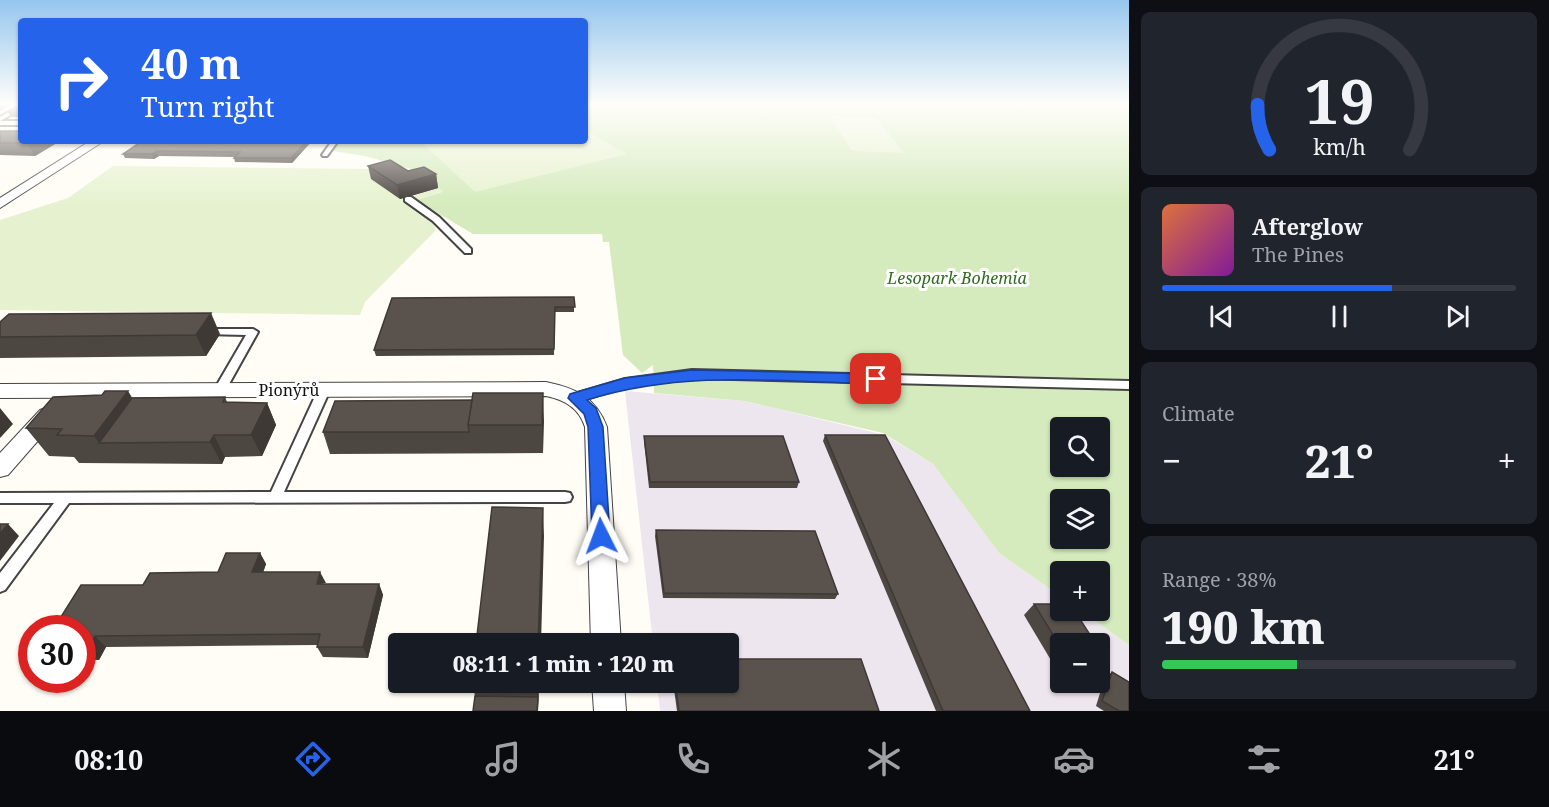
<!DOCTYPE html>
<html lang="en">
<head>
<meta charset="utf-8">
<style>
  :root { --surface:#171b24; --page:#20242c; --text:#f1f3f6; --muted:#9ea1a6; --line:#363941; --accent:#2563eb }
  body { margin:0; font-family:"Noto Serif",serif; background:var(--page); color:var(--text); height:100vh; display:flex; flex-direction:column; font-size:22px; white-space:nowrap }
  * { box-sizing:border-box; margin:0 }
  p { font-size:20px; color:var(--muted) }
  .icon { flex:none; width:33px; height:33px; fill:none; stroke:currentColor; stroke-width:2; stroke-linecap:round; stroke-linejoin:round }
  .map { position:relative; flex:1; overflow:hidden }
  .sheet { display:flex; flex-direction:column; gap:12px; padding:12px; background:#0d0f14; width:420px }
  .sheet>* { flex:none }
  .top-card { position:absolute; left:18px; top:18px; width:570px; height:126px; border-radius:6px; box-shadow:0 2px 4px #0004; background:#2563eb; color:#fff; overflow:hidden }
  .fabs { position:absolute; left:1050px; top:417px; display:grid; gap:12px }
  .fabs a { display:grid; place-items:center; width:60px; height:60px; border-radius:6px; background:var(--surface); box-shadow:0 2px 4px #0004; font-size:30px }
  .speed { position:absolute; left:18px; top:615px; display:flex; gap:12px; font-size:30px; font-weight:700; text-align:center }
  .speed>* { display:grid; place-content:center; width:78px; height:78px; border-radius:50%; background:var(--surface); box-shadow:0 2px 4px #0004; line-height:1 }
  .speed .limit { border:9px solid #d22; background:#fff; color:#111 }
  .pin { position:absolute; display:grid; place-items:center; width:51px; height:51px; color:#fff; margin:-26px; border-radius:12px; box-shadow:0 3px 9px #0006 }
  .me { position:absolute; width:66px; margin:-33px; rotate:357deg; stroke-linejoin:round; filter:drop-shadow(0 0 4px #0008) }
  .turn { display:flex; align-items:center; gap:21px; height:126px; padding:0 24px; font-size:27px }
  .turn .icon { width:78px; height:78px; stroke-width:2.5 }
  .turn b { display:block; font-size:42px; line-height:51px }
  .big { font-size:45px; font-weight:800; line-height:1.1 }
  .sheet .tile { flex:1; display:flex; flex-direction:column; justify-content:center; gap:9px; min-width:0; padding:0 21px; border-radius:9px; background:var(--page) }
  .sheet .dial { align-items:center; gap:0 }
  .dial svg { height:156px; overflow:visible; fill:none; stroke:var(--line); stroke-width:7; stroke-linecap:round; text-anchor:middle }
  .dial text { fill:var(--text); stroke:none }
  .song { display:flex; align-items:center; gap:18px }
  .cover { width:72px; height:72px; border-radius:9px; background:linear-gradient(135deg,hsl(20 70% 55%),hsl(290 70% 35%)) }
  .played { height:6px; border-radius:3px; background:linear-gradient(90deg,var(--accent) 65%,var(--line) 65%) }
  .keys { display:flex; justify-content:space-around; direction:ltr }
  .heat { display:flex; justify-content:space-between; align-items:center; font-size:33px; direction:ltr }
  .charge { height:9px; border-radius:4px; background:linear-gradient(90deg,#34c759 38%,var(--line) 0) }
  .trip { position:absolute; left:388px; top:633px; width:351px; height:60px; border-radius:6px; background:var(--surface); box-shadow:0 2px 4px #0004; font-weight:800; line-height:60px; text-align:center }
  .dock { display:flex; height:96px; justify-content:space-around; align-items:center; background:#090b0e; color:var(--muted) }
  .dock .icon { width:42px; height:42px }
  .dock .active { color:var(--accent) }
  .dock b { font-size:27px; color:var(--text) }
  main { display:flex; flex:1; min-height:0 }
  .map>svg:first-child { display:block }
  .industrial { fill:#eee6ef; fill-rule:evenodd }
  .green { fill:#d5ebbd; fill-rule:evenodd }
  .pitch { fill:#e6f2cf }
  .lines { fill:none; stroke-linecap:round; stroke-linejoin:round }
  .service-casing { stroke:#444; stroke-width:4 }
  .minor-casing { stroke:#444; stroke-width:2 }
  .service { fill:#fff; fill-rule:evenodd }
  .minor { fill:#fff; fill-rule:evenodd }
  .wall { fill:#4d4742 }
  .shaded-wall { fill:#3f3936 }
  .building { fill:#5a524d; stroke:#3f3936; stroke-width:1.5 }
  .route { fill:#2563eb; stroke:#184099; stroke-width:1.5 }
  .labels { text-anchor:middle; stroke-width:6; stroke-linejoin:round; paint-order:stroke }
  .park-label { font-size:16px; font-style:italic; fill:#2f6b1f; stroke:#fff }
  .street-label { font-size:16px; fill:#111; stroke:#fff }
</style>
</head>
<body>
<main>
<div class="map">
<svg width="1129" height="711" viewBox="0 0 1129 711">
  <rect width="100%" height="100%" fill="#fffdf5"/>
  <path class="industrial" d="M625,391L744,401L885,435L933,464L999,553L1060,596V610L1081,611L1129,645V711H660L657,683L729,682V644L653,643ZM1060,644H1100V682H1060Z"/>
  <path class="green" d="M585,105H1129V645L1081,611L1100,610V572H1060V596L999,553L933,464L883,433L744,401L654,393L653,365L642,373L623,355L609,242H603L602,234H473L416,200L442,192L415,170L365,156L333,151L340,141H585ZM1060,428H1100V466H1060ZM1060,500H1100V538H1060Z"/>
  <g class="pitch">
    <polygon points="830,116 876,118 904,153 852,151"/>
    <polygon points="585,130 627,154 475,192 420,141 585,141"/>
    <polygon points="113,166 368,169 380,176 415,170 443,191 405,204 433,223 436,230 365,302 360,315 0,310 0,220 68,198"/>
  </g>
  <g class="lines">
    <defs>
      <g id="service">
        <polygon points="21,105 21,109 0,121 0,117"/>
        <rect x="0" y="121" width="21" height="4"/>
        <polygon points="332,141 338,141 327,156 323,156 322,155"/>
        <polygon points="405,197 411,197 439,217 471,249 471,253 465,253 433,221 405,201"/>
        <polygon points="207,329 253,329 258,332 224,393 220,394 214,390 246,335 203,334 202,332"/>
        <polygon points="692,370 1129,381 1129,389 692,378 626,387 575,402 571,401 569,398 571,395 625,379"/>
        <polygon points="324,386 330,390 284,492 565,492 570,493 572,497 570,501 565,502 69,503 5,590 0,592 0,573 54,503 0,503 0,493 271,492 318,390"/>
      </g>
      <g id="minor">
        <polygon points="90,141 104,141 0,208 0,198"/>
        <path d="M546,382C575,388 596,397 607,427L621,644H591L585,427C579,408 565,400 546,396L0,398V384Z"/>
        <polygon points="48,407 56,410 59,415 56,420 8,475 0,477 0,453 40,410"/>
        <polygon points="592,682 624,682 626,711 594,711"/>
      </g>
    </defs>
    <use href="#service" class="service-casing"/>
    <use href="#minor" class="minor-casing"/>
    <use href="#service" class="service"/>
    <use href="#minor" class="minor"/>
  </g>
  <g class="wall">
    <polygon points="21,106 21,117 11,117 8,112"/>
    <polygon points="0,131 21,141 54,141 55,144 35,156 0,155"/>
    <polygon points="142,141 312,141 292,163 235,162 234,158 235,157 159,156 154,159 125,158 123,154"/>
    <polygon points="368,166 436,174 438,188 400,199 371,179"/>
    <polygon points="574,297 574,312 555,312 554,355 376,356 374,350"/>
    <polygon points="0,322 220,334 206,356 0,358"/>
    <polygon points="543,393 543,453 330,454 323,432 472,400"/>
    <polygon points="225,397 227,402 267,403 276,425 262,456 225,457 222,464 79,463 74,457 49,456 26,428 132,398"/>
    <polygon points="825,435 1030,711 936,711 823,441"/>
    <polygon points="644,436 799,482 797,488 649,488 644,442"/>
    <polygon points="656,530 838,594 835,599 663,598 655,536"/>
    <polygon points="260,553 266,564 263,572 325,584 379,584 383,595 368,658 323,657 317,647 317,645 106,647 99,660 82,660 82,628 143,585 218,572"/>
    <polygon points="1034,604 1060,644 1060,672 1058,672 1024,615"/>
    <polygon points="1100,649 1107,661 1100,667"/>
    <polygon points="1112,672 1129,711 1104,711 1096,706 1105,677"/>
    <polygon points="472,682 539,682 538,711 475,696"/>
    <polygon points="673,682 729,682 879,711 677,711"/>
  </g>
  <g class="shaded-wall">
    <polygon points="0,105 12,105 0,111"/>
    <polygon points="31,141 54,141 55,144 35,156 27,143"/>
    <polygon points="307,141 312,141 292,163 291,158"/>
    <polygon points="157,151 159,156 154,159 152,154"/>
    <polygon points="436,174 438,188 400,199 397,185"/>
    <polygon points="211,313 220,334 206,356 196,335"/>
    <polygon points="128,391 145,419 99,443 114,464 94,436"/>
    <polygon points="543,393 544,421 543,453 542,425"/>
    <polygon points="267,403 276,425 262,456 251,435"/>
    <polygon points="0,408 13,424 0,438"/>
    <polygon points="214,435 225,457 222,464 210,442"/>
    <polygon points="543,508 544,536 541,644 538,644"/>
    <polygon points="8,524 19,536 0,561 0,534"/>
    <polygon points="260,553 266,564 259,584 252,572"/>
    <polygon points="320,572 326,583 317,584"/>
    <polygon points="379,584 383,595 368,658 363,647"/>
    <polygon points="95,636 106,647 99,660 88,649"/>
    <polygon points="537,682 539,682 538,711 537,711"/>
  </g>
  <g class="building">
    <polygon points="21,106 21,112 8,112"/>
    <polygon points="0,131 21,131 21,141 31,141 27,143 0,143"/>
    <polygon points="142,141 307,141 291,158 234,158 240,152 157,151 152,154 123,154"/>
    <polygon points="390,160 408,171 424,167 436,174 397,185 368,166"/>
    <polygon points="574,297 575,307 555,307 554,349 374,350 392,298"/>
    <polygon points="211,313 196,335 0,337 0,322 9,314"/>
    <polygon points="105,391 128,391 94,436 57,435 62,429 26,428 53,397 102,395"/>
    <polygon points="473,393 543,393 542,425 468,425"/>
    <polygon points="225,397 223,402 267,403 251,435 214,435 210,442 99,443 132,398"/>
    <polygon points="472,400 468,425 469,432 323,432 335,401"/>
    <polygon points="825,435 885,435 1030,711 943,711"/>
    <polygon points="644,436 783,436 799,482 650,482"/>
    <polygon points="492,507 543,508 538,644 476,644"/>
    <polygon points="0,524 8,524 0,534"/>
    <polygon points="656,530 815,531 838,594 664,593"/>
    <polygon points="226,553 260,553 252,572 320,572 317,584 379,584 363,647 317,647 320,634 95,636 88,649 82,649 82,628 54,628 81,585 143,585 150,573 218,572"/>
    <polygon points="1034,604 1060,604 1060,610 1074,610 1096,644 1060,644 1060,646"/>
    <polygon points="1100,649 1107,661 1100,661"/>
    <polygon points="729,659 861,659 879,711 679,711 675,682 729,682"/>
    <polygon points="1112,672 1129,682 1129,711 1119,711 1102,701"/>
    <polygon points="475,696 538,697 537,711 473,711"/>
  </g>
  <linearGradient id="sky" x2="0" y2="1"><stop stop-color="#95c6ee"/><stop offset="0.51" stop-color="#fffefa"/><stop offset="1" stop-color="#fffefa" stop-opacity="0"/></linearGradient>
  <rect width="1129" height="205" fill="url(#sky)"/>
  <path class="route" d="M692,370L876,374L883,379L876,384C777,381 683,370 587,400L596,408L603,427L610,536L607,541L601,543L594,541L592,536L588,427L584,414L568,398L570,394L625,378Z"/>
  <g class="labels">
    <g class="park-label">
      <text x="957" y="284">Lesopark Bohemia</text>
    </g>
    <g class="street-label">
      <text x="289" y="396">Pionýrů</text>
    </g>
  </g>
</svg>
<div class="fabs">
<a><svg class="icon" aria-label="search" viewBox="0 0 24 24"><circle cx="10" cy="10" r="6"/><path d="M15 15l6 6"/></svg></a>
<a><svg class="icon" aria-label="layers" viewBox="0 0 24 24"><path d="M12 4l9 5-9 5-9-5zM3 14l9 5 9-5"/></svg></a>
<a>+</a>
<a>−</a>
</div>
<div class="speed"><div class="limit">30</div></div>
<div class="pin" style="left:876px;top:379px;background:#d93025"><svg class="icon" aria-label="arrive" viewBox="0 0 24 24"><path d="M6 21V4h12l-3 4 3 4H6"/></svg></div>
<svg class="me" style="left:601px;top:536px" viewBox="-20 -20 40 40"><path d="M0-17L14 15 0 8-14 15z" fill="#2563eb" stroke="#fff" stroke-width="4"/></svg>
<div class="trip">08:11 · 1 min · 120 m</div>
<div class="top-card">
<div class="turn"><svg class="icon" aria-label="right" viewBox="0 0 24 24"><path d="M7 20v-9h11M14 6l5 5-5 5"/></svg><div><b>40 m</b>Turn right</div></div>
</div>
</div>
<section class="sheet">
<div class="tile dial"><svg viewBox="0 0 100 80">
<path d="M14 69A42 42 0 1 1 86 69"/>
<path d="M14 69A42 42 0 0 1 8 46" stroke="#2563eb"/>
<text x="50" y="56" font-size="32" font-weight="700">19</text>
<text x="50" y="72" font-size="11">km/h</text>
</svg></div>
<div class="tile">
<div class="song"><i class="cover"></i><div><b>Afterglow</b><p>The Pines</p></div></div>
<div class="played"></div>
<div class="keys"><svg class="icon" aria-label="previous" viewBox="0 0 24 24"><path d="M18 5L8 12l10 7zM5 5v14"/></svg><svg class="icon" aria-label="pause" viewBox="0 0 24 24"><path d="M8 5v14M16 5v14"/></svg><svg class="icon" aria-label="next" viewBox="0 0 24 24"><path d="M6 5l10 7-10 7zM19 5v14"/></svg></div>
</div>
<div class="tile"><p>Climate</p>
<div class="heat"><a>−</a><b class="big">21°</b><a>+</a></div>
</div>
<div class="tile"><p>Range · 38%</p><b class="big">190 km</b><div class="charge"></div></div>
</section>
</main>
<nav class="dock">
<b>08:10</b>
<svg class="icon active" aria-label="directions" viewBox="0 0 24 24"><path d="M12 3l9 9-9 9-9-9zM9 14v-3h6M13 9l2 2-2 2"/></svg>
<svg class="icon" aria-label="music" viewBox="0 0 24 24"><path d="M9 18V5l10-2v13"/><circle cx="6" cy="18" r="3"/><circle cx="16" cy="16" r="3"/></svg>
<svg class="icon" aria-label="phone" viewBox="0 0 24 24"><path d="M5 4h4l2 5-3 2q2 4 5 5l2-3 5 2v4C11 20 4 13 5 4z"/></svg>
<svg class="icon" aria-label="climate" viewBox="0 0 24 24"><path d="M12 3v18M4 7l16 10M4 17L20 7"/></svg>
<svg class="icon" aria-label="car" viewBox="0 0 24 24"><path d="M5 17H2v-5l4-1 3-4h7l3 4 3 1v5h-3M9 17h6M6 11h13"/><circle cx="7" cy="17" r="2"/><circle cx="17" cy="17" r="2"/></svg>
<svg class="icon" aria-label="filters" viewBox="0 0 24 24"><path d="M4 7h16M4 17h16"/><circle cx="9" cy="7" r="2"/><circle cx="15" cy="17" r="2"/></svg>
<b>21°</b>
</nav>
</body>
</html>
